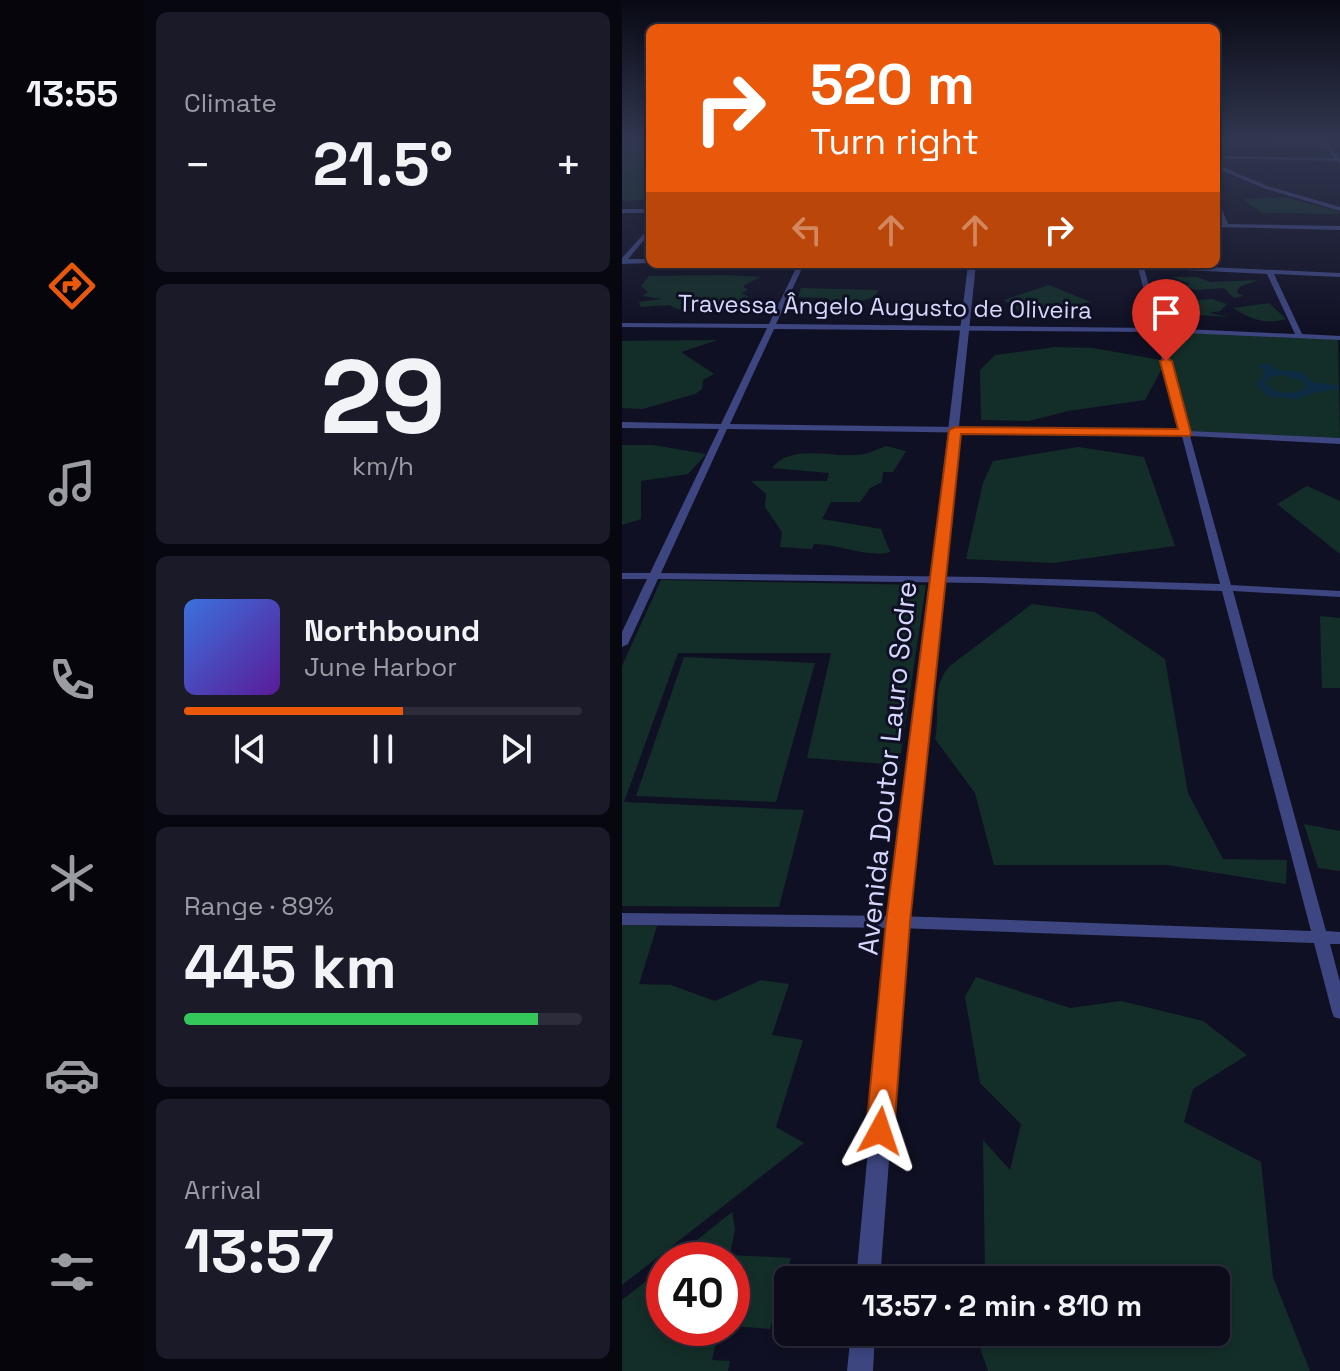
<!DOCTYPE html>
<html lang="en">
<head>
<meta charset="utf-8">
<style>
  :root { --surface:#0c0c1b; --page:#1a1a28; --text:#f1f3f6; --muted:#9a9ba3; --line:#2c2c3a; --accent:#ea580c }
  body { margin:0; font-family:"Space Grotesk",sans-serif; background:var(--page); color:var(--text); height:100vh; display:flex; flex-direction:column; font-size:30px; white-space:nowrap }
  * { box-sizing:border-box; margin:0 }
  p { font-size:26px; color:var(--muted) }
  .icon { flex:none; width:44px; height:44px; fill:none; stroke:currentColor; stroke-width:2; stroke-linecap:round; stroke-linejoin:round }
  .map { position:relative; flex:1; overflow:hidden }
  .drawer { display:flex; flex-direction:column; gap:12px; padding:12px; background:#07070f; width:478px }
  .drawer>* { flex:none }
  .top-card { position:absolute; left:24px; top:24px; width:574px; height:244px; border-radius:12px; box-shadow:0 4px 12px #0003,0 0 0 2px var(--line); background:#ea580c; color:#fff; overflow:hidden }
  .speed { position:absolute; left:24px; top:1242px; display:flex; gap:16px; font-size:40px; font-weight:700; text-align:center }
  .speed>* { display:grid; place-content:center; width:104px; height:104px; border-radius:50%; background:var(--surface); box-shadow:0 4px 12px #0003,0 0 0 2px var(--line); line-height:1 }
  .speed .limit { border:12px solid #d22; background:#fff; color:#111 }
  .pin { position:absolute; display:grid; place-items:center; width:68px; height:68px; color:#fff; margin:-82px -34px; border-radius:50% 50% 50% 0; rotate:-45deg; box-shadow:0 0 8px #0007 }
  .pin .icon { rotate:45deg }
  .me { position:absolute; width:88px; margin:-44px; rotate:5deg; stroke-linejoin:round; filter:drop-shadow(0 0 6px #0008) }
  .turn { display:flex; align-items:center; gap:28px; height:168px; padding:0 32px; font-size:36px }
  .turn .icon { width:104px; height:104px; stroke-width:2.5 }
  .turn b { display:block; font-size:56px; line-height:68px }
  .lanes { display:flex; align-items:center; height:76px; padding:0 32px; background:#0003; justify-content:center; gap:40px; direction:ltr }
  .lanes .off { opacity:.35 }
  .big { font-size:60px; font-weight:600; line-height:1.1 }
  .drawer .tile { flex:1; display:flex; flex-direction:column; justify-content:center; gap:12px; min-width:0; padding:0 28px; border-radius:12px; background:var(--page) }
  .drawer .dial { align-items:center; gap:0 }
  .dial b { font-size:104px; line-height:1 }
  .song { display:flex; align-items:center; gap:24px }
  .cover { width:96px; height:96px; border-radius:12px; background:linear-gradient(135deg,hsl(220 70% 55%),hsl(270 70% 35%)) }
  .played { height:8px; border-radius:4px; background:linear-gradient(90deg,var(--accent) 55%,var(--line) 55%) }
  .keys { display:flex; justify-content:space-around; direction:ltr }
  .heat { display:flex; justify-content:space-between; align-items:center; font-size:44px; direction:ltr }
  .charge { height:12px; border-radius:6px; background:linear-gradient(90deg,#34c759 89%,var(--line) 0) }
  .trip { position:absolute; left:152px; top:1266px; width:456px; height:80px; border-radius:12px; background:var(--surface); box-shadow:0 4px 12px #0003,0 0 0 2px var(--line); font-weight:600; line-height:80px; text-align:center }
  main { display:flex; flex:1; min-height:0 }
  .tabs { display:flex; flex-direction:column; width:144px; justify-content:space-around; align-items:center; background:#05050b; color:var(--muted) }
  .tabs .icon { width:56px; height:56px }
  .tabs .active { color:var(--accent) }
  .tabs b { font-size:36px; color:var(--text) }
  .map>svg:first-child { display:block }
  .green { fill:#132e28 }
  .water { fill:#0e2b44; fill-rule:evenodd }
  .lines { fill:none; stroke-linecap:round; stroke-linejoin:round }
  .minor { fill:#3d4681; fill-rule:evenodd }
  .tertiary { fill:#3d4681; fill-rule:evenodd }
  .route { fill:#ea580c; stroke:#983908; stroke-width:2 }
  .labels { text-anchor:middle; stroke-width:6; stroke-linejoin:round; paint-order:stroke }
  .far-street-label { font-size:24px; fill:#d5d7fd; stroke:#101024 }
  .street-label { font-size:28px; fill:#d5d7fd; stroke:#101024 }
</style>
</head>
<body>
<main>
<nav class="tabs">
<b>13:55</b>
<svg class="icon active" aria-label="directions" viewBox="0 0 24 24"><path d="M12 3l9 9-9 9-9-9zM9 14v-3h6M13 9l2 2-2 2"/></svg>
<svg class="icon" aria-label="music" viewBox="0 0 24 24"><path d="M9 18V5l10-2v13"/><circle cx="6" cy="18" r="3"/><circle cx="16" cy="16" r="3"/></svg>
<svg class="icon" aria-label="phone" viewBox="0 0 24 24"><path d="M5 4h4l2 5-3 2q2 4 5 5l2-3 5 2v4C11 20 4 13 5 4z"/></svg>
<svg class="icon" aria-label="climate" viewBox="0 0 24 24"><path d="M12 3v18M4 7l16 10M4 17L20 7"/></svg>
<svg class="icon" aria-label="car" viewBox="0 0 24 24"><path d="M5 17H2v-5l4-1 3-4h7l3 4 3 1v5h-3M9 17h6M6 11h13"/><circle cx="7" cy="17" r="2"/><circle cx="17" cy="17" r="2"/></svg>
<svg class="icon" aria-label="filters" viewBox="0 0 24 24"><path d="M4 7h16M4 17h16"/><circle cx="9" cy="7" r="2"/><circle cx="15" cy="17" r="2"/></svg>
</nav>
<section class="drawer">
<div class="tile"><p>Climate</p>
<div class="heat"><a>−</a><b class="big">21.5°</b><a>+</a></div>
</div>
<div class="tile dial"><b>29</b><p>km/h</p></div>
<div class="tile">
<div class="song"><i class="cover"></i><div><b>Northbound</b><p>June Harbor</p></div></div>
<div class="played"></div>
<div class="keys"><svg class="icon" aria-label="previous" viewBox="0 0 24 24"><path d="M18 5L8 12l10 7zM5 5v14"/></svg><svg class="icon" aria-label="pause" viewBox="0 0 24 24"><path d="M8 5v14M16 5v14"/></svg><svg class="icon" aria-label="next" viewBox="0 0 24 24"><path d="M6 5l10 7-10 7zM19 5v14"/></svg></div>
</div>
<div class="tile"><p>Range · 89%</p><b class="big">445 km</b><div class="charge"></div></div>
<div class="tile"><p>Arrival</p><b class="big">13:57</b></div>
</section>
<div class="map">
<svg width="718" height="1371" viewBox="0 0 718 1371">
  <rect width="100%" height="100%" fill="#101024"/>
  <g class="green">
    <polygon points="10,140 28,140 28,177 22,182 28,183 28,199 0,201 0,147"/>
    <polygon points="663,197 715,211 718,214 640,213 621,199"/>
    <path d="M102,275L138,277L121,286L126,290L119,293L127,297C118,299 113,307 104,309C90,312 57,314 48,305L19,307L17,302L40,299L20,296L26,292L19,286L27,276Z"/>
    <polygon points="551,277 574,277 589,282 636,280 617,287 615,293 622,296 612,298 602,288 574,290 562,286 568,284"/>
    <polygon points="427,285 469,302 400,314 382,300"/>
    <polygon points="179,288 257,290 252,297 224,306 214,305 205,298 176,297"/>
    <polygon points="575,295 574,300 590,299 605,304 598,311 587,313 607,317 559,314 574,308 563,307 561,302 565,301 555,299 555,296"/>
    <path d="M647,303L664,319C643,325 628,319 611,308Z"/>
    <polygon points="537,331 716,339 718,439 567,431"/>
    <polygon points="95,340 59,352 92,374 81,380 80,389 73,394 21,409 0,408 0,341"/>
    <polygon points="434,347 471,348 544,361 523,400 446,411 407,421 359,420 358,370 373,355"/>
    <polygon points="0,445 31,445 84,454 66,474 19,481 19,519 0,525"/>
    <path d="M264,446L284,451L271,472H261L260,482L248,488L238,502H209L200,519L259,529L268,552C244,558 218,544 192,544L190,549L158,547L160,532L143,507L144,494L129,481H205L207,473L150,468C168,444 207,457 233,455C244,455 254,450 264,446Z"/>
    <polygon points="456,447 522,457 553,546 431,563 344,559 361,483 371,461"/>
    <polygon points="685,486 718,501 718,554 655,504"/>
    <polygon points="39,580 304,585 277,765 185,758 209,653 56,653 2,802 182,810 157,907 0,906 0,666"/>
    <path d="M410,604L473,612L543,659L566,793L601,859L665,860L664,884L545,865H372L353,793L313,739C319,715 308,684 329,665Z"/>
    <polygon points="698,616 718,618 718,688 700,688"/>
    <polygon points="62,657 193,663 154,802 14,796"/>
    <polygon points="682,824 718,831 718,871 696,868"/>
    <polygon points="0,925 35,926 17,984 49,985 93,1001 139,980 167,984 150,1035 181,1040 154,1127 182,1143 0,1285"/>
    <polygon points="354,977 448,1008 499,1001 581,1021 625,1055 571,1089 562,1122 639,1162 651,1277 688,1371 366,1371 357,1345 393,1348 391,1332 594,1332 594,1280 477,1280 478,1272 363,1273 361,1140 388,1170 399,1124 358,1083 343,997"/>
    <polygon points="110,1212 113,1229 108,1255 169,1258 148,1329 110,1326 110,1260 50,1260"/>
    <polygon points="42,1267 42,1328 97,1328 90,1360 108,1361 106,1371 0,1371 0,1300"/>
  </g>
  <path class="water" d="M649,364L654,370L679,372L690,382L714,385L717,389L691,393L676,399L647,397L633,383L638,382L642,371L636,365ZM659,375L681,381L684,388C671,396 653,394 642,383L648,377Z"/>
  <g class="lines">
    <g class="minor">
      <polygon points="700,140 704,140 718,159 718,164 714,161 594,158 594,156 712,158"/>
      <polygon points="594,201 597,203 606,224 718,226 718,230 594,227 594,223 600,223 594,209"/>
      <rect x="0" y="209" width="28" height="4"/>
      <polygon points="28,227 28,233 6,259 28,259 28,263 0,264 0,258"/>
      <path d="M176,264H182L154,324L532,328L516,268L242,266L239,264H521L718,273V277L652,274L680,334L718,336V340L540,332L567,431L718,438V444L568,436L609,585L718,591V597L611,591L704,931L718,932V944H708L718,982V1019L712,1017L710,1012L692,943L276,928L0,925V913L276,916L689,931L600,591L359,583L36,579L6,644L0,647V632L25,579H0V573H28L97,429L0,428V422L99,424L145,328L0,327V323L147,324ZM522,268L645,274L673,334L539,328ZM152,329L533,332L558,430L108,424ZM105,429L560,436L598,584L359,577L39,573Z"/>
    </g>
    <g class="tertiary">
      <polygon points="594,164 645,186 718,207 718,211 641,188 594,168"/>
      <polygon points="346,264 354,264 285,922 258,1280 234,1280 267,922"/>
      <polygon points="229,1332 253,1332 251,1371 225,1371"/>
    </g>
  </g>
  <linearGradient id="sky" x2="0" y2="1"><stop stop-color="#090914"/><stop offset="0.42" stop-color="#313750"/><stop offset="1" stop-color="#313750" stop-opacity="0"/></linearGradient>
  <rect width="718" height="332" fill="url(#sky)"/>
  <polygon class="route" points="544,358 550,361 569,433 568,436 339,434 288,922 272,1131 268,1140 258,1144 248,1140 244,1131 264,922 327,430 333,427 556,429 538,361"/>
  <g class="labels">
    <g class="far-street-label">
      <text transform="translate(263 307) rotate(1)" y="8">Travessa Ângelo Augusto de Oliveira</text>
    </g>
    <g class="street-label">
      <text transform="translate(265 768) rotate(-84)" y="10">Avenida Doutor Lauro Sodre</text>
    </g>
  </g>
</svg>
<div class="speed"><div class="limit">40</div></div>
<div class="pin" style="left:544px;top:361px;background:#d93025"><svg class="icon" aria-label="arrive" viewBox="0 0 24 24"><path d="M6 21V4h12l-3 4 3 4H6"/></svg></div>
<svg class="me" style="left:258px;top:1131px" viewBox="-20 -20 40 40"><path d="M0-17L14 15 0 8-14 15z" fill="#ea580c" stroke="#fff" stroke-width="4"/></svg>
<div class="trip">13:57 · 2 min · 810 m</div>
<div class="top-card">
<div class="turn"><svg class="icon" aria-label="right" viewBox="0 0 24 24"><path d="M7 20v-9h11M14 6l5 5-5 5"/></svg><div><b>520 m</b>Turn right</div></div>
<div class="lanes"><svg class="icon off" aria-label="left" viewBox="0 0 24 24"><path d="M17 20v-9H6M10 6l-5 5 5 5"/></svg><svg class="icon off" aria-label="ahead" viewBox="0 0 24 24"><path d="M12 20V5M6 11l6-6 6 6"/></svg><svg class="icon off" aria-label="ahead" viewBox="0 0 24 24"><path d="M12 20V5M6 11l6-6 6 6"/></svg><svg class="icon" aria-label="right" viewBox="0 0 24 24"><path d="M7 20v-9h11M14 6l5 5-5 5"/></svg></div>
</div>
</div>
</main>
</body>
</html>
